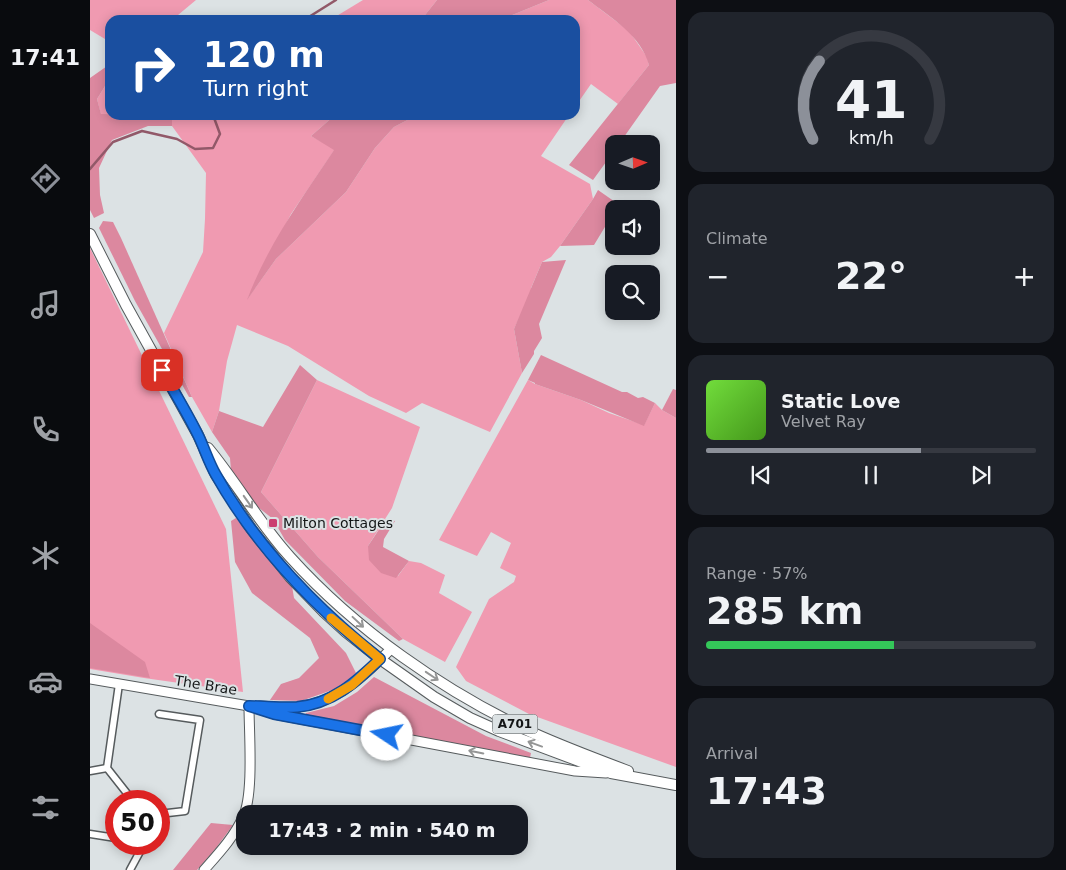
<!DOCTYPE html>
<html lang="en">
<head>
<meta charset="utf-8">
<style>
  :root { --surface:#171b24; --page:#20242c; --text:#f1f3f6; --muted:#9ea1a6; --line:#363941; --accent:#8c9099 }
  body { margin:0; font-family:"DejaVu Sans",sans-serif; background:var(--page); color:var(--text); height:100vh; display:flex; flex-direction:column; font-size:19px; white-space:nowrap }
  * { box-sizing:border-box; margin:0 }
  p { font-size:16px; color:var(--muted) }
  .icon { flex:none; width:28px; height:28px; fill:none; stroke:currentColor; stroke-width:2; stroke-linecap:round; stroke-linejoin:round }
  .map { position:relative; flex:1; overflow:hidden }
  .sheet { display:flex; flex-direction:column; gap:12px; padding:12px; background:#0d0f14; width:390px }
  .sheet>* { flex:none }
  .hud { position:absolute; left:15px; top:15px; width:475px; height:105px; border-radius:15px; box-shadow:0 2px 12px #0003; background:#1a4fa0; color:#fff; overflow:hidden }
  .needle { width:32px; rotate:88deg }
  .buttons { position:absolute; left:515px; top:135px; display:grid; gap:10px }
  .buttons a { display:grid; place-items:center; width:55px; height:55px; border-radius:10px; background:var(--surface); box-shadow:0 2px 12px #0003; font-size:25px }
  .speed { position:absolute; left:15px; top:790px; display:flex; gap:10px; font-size:25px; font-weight:700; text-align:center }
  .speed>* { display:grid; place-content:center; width:65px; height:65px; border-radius:50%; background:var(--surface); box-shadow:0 2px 12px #0003; line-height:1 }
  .speed .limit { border:8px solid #d22; background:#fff; color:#111 }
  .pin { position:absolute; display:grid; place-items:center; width:42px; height:42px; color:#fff; margin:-21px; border-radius:10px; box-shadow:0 2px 8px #0006 }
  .me { position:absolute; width:55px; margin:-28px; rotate:281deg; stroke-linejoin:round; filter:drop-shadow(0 0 4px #0008) }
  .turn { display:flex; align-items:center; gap:18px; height:105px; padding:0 15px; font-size:22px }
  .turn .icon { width:65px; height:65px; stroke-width:2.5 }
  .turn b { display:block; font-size:35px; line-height:42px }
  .big { font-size:38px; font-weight:600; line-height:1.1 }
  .sheet .tile { flex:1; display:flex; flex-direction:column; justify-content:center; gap:8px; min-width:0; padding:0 18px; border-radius:15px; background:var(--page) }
  .sheet .dial { align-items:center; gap:0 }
  .dial svg { height:130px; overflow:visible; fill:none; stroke:var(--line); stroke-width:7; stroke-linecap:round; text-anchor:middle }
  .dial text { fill:var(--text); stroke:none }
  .song { display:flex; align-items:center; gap:15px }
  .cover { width:60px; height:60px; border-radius:8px; background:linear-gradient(135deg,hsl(100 70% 55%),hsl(100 70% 35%)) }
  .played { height:5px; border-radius:2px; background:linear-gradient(90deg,var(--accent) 65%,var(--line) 65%) }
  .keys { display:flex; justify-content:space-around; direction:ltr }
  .heat { display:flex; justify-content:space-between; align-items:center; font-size:28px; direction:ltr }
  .charge { height:8px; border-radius:4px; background:linear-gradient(90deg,#34c759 57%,var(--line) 0) }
  .trip { position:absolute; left:146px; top:805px; width:292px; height:50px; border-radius:15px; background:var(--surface); box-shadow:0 2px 12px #0003; font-weight:600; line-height:50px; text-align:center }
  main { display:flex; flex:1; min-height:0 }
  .tabs { display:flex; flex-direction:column; width:90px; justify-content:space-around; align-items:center; background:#090b0e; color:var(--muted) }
  .tabs .icon { width:35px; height:35px }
  .tabs .current { color:var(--accent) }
  .tabs b { font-size:22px; color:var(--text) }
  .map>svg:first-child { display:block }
  .green { fill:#f09ab1 }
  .forest { fill:#dc889f }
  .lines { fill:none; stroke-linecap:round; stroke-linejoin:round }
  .stream { stroke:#925969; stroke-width:2.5 }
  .street-casing { stroke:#565b5d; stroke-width:9 }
  .secondary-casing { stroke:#565b5d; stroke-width:11 }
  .primary-casing { stroke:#565b5d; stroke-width:12 }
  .street { stroke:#fff; stroke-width:6 }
  .secondary { stroke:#fff; stroke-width:9 }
  .primary { stroke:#fff; stroke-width:10 }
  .oneway { stroke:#959696 }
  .route-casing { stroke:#114b97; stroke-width:12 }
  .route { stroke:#1a73e8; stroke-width:9 }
  .slow { stroke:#f59e0b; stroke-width:9 }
  .poi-dot { fill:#cb3f71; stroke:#dce2e4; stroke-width:2 }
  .labels { text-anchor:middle; stroke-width:4; stroke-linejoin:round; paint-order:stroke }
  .shield { fill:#dce2e4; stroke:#4f5254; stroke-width:1 }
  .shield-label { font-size:12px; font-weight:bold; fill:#131516 }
  .poi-label { font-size:14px; fill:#131516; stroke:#dce2e4; text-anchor:start }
  .street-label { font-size:14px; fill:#131516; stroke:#dce2e4 }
</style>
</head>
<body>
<main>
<nav class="tabs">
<b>17:41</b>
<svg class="icon current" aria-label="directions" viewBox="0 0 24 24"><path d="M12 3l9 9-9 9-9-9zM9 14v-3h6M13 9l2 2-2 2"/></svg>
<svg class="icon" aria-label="music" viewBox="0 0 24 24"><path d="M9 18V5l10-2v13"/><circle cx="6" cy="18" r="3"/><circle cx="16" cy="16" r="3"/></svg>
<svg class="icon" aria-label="phone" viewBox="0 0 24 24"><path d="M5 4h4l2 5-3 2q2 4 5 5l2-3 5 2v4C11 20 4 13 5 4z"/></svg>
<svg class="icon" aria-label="climate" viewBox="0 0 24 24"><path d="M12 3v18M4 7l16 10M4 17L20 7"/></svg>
<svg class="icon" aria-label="car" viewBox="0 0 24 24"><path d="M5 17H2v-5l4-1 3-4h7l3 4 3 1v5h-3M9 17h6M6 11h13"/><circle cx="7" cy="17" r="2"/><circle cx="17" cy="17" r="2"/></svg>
<svg class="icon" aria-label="filters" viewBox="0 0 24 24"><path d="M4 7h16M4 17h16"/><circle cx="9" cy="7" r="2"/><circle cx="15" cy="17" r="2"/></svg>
</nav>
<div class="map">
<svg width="586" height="870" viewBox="0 0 586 870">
  <rect width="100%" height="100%" fill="#dce2e4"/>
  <g class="green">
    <polygon points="0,0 106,0 82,20 20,20 20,42 0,30"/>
    <polygon points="273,0 347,0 331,20 240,20"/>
    <polygon points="459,0 498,0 539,31 557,57 559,65 528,104 501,84 485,107 485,20 410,20"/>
    <polygon points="20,78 20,114 11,115 7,99"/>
    <polygon points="82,115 245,115 221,136 245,149 201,214 158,298 186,259 256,192 285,148 304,127 327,115 479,115 451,156 500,184 503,199 470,246 461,257 452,262 441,288 441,293 424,329 432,373 400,432 332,403 316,413 279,396 198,346 147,325 137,361 129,411 122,432 102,397 74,333 113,252 115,219 116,173 82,126"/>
    <polygon points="0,248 136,529 153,692 54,678 0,669"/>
    <polygon points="227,380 330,427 302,508 278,546 308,576 319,561 331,563 355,575 349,593 382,612 355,662 313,639 228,557 171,492"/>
    <polygon points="438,380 445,384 491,400 519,413 554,425 565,403 572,410 586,418 586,767 439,714 376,681 366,667 399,599 424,582 426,576 410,568 421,543 401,532 387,556 349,540"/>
  </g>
  <g class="forest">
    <polygon points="347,0 459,0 410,20 331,20"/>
    <path d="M498,0H586V83L570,86L529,144H524V151L503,180L479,165L559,65C551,35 521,18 498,0Z"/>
    <polygon points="20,64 20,78 7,99 11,114 82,115 82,126 58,126 22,140 9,168 10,195 14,213 4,218 0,210 0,78"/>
    <path d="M245,115H327L304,127L285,148L256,192L186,259L157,300C177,246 212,198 244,150L221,136Z"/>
    <polygon points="508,190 528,204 526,209 524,209 524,212 504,245 470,246 503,199"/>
    <polygon points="13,221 23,222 31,238 102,397 99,397 45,301 9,228"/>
    <polygon points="476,260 449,324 452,338 444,351 444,354 432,373 424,329 452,262"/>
    <polygon points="451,355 532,392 537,392 548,398 553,397 565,403 554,426 491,400 445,384 445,383 438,380"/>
    <polygon points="210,365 227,380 171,492 228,557 313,639 309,641 255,601 195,540 183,519 164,504 141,471 140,458 122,432 129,411 173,427"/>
    <polygon points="583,389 586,390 586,418 572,410"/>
    <polygon points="146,518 202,586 204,598 256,653 266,673 248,688 211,701 180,700 191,684 209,678 229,658 220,638 162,593 145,562 141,521"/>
    <polygon points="296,519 305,521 294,539 293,547 319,561 306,578 291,573 279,560 278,546"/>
    <polygon points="0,623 55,662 60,678 0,668"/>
    <polygon points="284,677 396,736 441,753 440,758 215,716 216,713 244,706 267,692"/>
    <polygon points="121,823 143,825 126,848 107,870 83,870"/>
  </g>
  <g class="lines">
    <g class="stream">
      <polyline points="214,20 246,0"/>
      <polyline points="0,169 23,142 52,131 87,139 105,149 123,148 130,134 123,115"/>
    </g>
    <defs>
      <g id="street">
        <polyline points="29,684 17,768 43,801"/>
        <polyline points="0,771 17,768"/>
        <polyline points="69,814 95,811 110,720 69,714"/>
        <polyline points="0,834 26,838"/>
        <polyline points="40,870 54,844"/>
      </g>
      <g id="secondary">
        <polyline points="0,679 159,706 184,714 485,771 516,773"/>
        <path d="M170,706C182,707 195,708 208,707C248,702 274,676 301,649"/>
        <path d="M114,870C129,853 144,837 153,817C164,795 159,733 159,706"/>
      </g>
      <g id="primary">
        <polyline points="0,234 36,305 108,435 126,475 162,530 200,577 234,612 256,632 290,659 344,697 380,718 409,731 521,773 586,785"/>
        <path d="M118,448C147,483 169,523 200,557C266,630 353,691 443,733C474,747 506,759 538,771"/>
      </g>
    </defs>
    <use href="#street" class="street-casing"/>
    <use href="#secondary" class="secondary-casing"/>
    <use href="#primary" class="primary-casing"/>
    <use href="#street" class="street"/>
    <use href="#secondary" class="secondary"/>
    <use href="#primary" class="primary"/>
  </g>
  <defs><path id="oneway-shaft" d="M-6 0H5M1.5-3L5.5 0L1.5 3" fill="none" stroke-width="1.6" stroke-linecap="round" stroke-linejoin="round" transform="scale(1.25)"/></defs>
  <g class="oneway">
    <use href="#oneway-shaft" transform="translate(158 502) rotate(55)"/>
    <use href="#oneway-shaft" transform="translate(268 622) rotate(43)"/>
    <use href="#oneway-shaft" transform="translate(342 676) rotate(34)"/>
    <use href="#oneway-shaft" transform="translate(445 744) rotate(-160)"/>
    <use href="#oneway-shaft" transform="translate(386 752) rotate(-169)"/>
  </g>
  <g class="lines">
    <defs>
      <path id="route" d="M72,370C84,392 98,414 109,437C115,450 119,463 126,475C167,548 226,608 290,659C266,682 242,704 207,707C191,708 175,706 159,706L184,714L297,735"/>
    </defs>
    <use href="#route" class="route-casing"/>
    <use href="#route" class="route"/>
    <polyline class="slow" points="238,699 262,685 290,659 241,618"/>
  </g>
  <rect class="poi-dot" x="178" y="518" width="10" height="10" rx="2.5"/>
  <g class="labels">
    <rect class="shield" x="402.5" y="714.5" width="45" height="19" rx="4"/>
    <g class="shield-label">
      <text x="425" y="728">A701</text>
    </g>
    <g class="poi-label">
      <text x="193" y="528">Milton Cottages</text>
    </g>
    <g class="street-label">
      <text transform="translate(116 685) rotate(9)" y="5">The Brae</text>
    </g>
  </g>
</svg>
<div class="buttons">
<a><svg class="needle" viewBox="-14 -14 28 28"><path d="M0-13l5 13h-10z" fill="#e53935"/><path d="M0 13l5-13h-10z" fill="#9ea1a6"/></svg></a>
<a><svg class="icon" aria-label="sound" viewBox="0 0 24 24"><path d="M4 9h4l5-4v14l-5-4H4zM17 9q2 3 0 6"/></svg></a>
<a><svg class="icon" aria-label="search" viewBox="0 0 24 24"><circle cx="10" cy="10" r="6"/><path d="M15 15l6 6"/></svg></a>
</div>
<div class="speed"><div class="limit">50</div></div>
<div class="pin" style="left:72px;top:370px;background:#d93025"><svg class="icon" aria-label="arrive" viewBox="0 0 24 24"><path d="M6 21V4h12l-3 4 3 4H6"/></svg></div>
<svg class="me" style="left:297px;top:735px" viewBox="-20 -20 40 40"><circle r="19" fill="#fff"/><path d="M0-13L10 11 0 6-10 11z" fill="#1a73e8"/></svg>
<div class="trip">17:43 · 2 min · 540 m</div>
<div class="hud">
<div class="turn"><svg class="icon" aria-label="right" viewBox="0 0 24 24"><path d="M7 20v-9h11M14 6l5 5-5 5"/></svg><div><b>120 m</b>Turn right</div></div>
</div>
</div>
<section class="sheet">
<div class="tile dial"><svg viewBox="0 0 100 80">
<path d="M14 69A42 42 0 1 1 86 69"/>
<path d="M14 69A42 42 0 0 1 18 21" stroke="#8c9099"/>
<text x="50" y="56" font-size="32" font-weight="700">41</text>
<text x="50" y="72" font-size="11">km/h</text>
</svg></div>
<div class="tile"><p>Climate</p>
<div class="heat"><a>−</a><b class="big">22°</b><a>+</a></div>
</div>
<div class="tile">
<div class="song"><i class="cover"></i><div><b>Static Love</b><p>Velvet Ray</p></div></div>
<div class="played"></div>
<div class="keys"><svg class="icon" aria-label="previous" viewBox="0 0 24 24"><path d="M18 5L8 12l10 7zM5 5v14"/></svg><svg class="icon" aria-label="pause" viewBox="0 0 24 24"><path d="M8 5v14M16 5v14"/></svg><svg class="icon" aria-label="next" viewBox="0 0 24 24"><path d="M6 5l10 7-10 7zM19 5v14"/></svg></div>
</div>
<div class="tile"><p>Range · 57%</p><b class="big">285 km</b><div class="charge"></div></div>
<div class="tile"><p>Arrival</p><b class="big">17:43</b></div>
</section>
</main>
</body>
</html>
